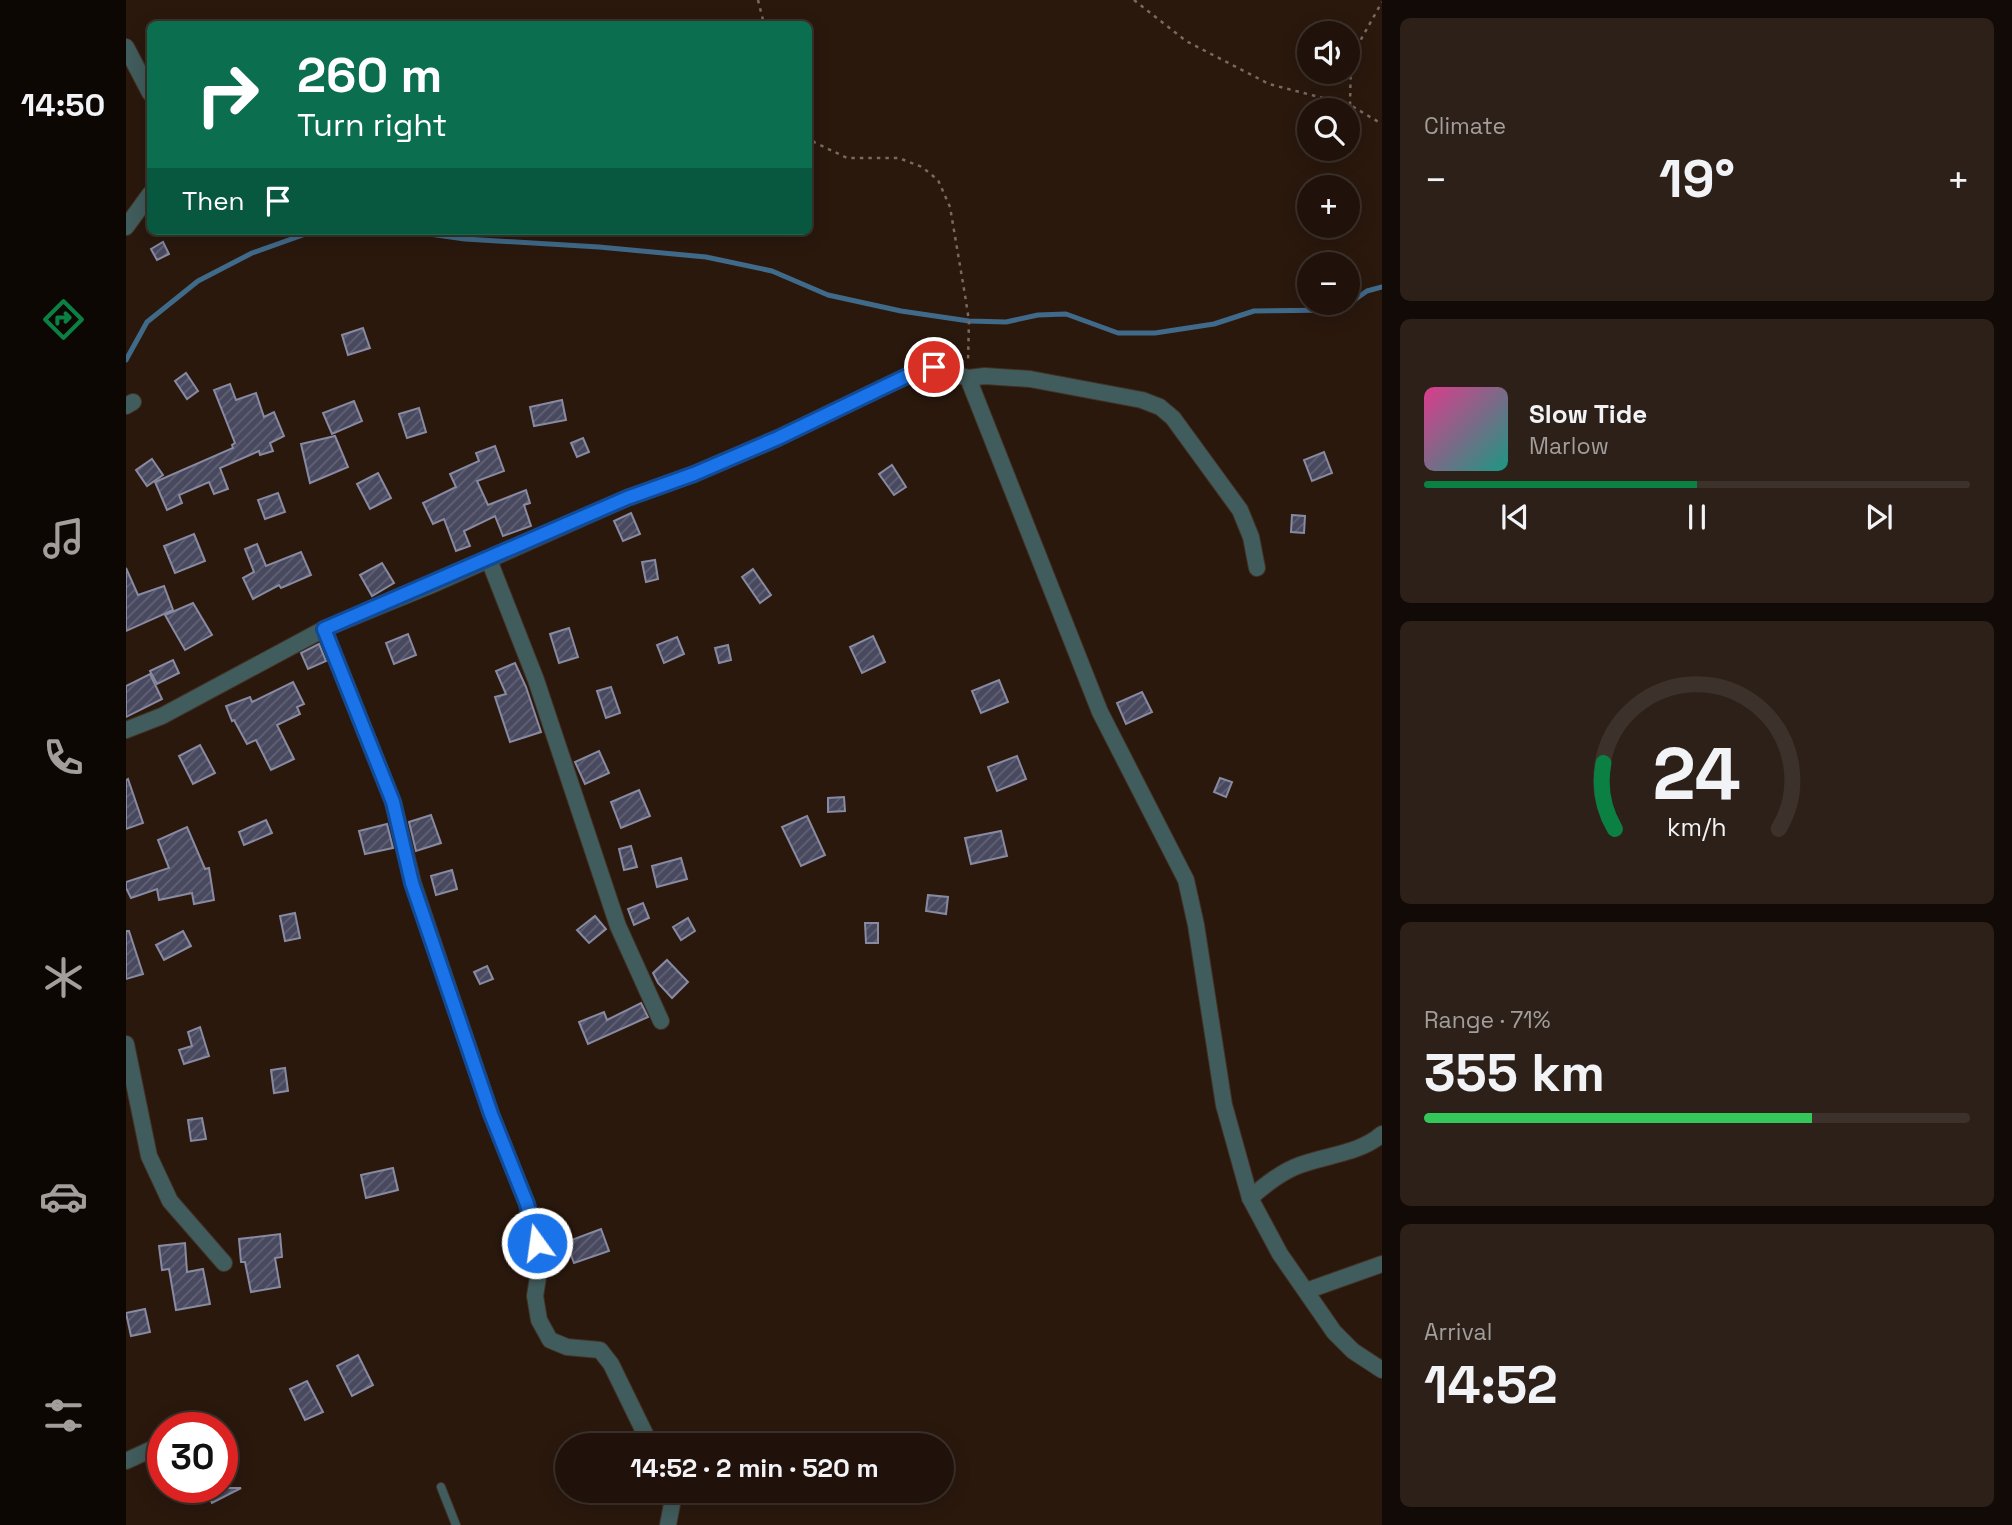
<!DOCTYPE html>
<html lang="en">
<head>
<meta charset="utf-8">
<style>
  :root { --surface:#20120a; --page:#2d2018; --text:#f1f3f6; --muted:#a29e9c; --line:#3d322b; --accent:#0b8043 }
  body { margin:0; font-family:"Space Grotesk",sans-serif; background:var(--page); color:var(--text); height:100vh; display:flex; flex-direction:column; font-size:26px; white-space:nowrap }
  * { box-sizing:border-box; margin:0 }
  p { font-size:23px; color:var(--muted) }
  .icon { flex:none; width:38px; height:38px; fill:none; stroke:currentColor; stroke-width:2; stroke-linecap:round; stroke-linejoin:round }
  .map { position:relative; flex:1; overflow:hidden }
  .drawer { display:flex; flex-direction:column; gap:18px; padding:18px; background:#120a06; width:630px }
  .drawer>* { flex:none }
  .top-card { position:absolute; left:21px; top:21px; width:665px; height:214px; border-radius:10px; box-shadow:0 4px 18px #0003,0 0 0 2px var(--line); background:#0b6e4f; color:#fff; overflow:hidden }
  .fabs { position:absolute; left:1171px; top:21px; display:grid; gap:14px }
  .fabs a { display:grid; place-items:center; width:63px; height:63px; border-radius:50%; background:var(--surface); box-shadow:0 4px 18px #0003,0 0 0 2px var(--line); font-size:35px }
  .speed { position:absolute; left:21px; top:1412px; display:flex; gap:14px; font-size:35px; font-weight:700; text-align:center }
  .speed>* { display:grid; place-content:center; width:91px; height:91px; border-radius:50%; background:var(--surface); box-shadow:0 4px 18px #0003,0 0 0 2px var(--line); line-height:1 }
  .speed .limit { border:10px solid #d22; background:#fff; color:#111 }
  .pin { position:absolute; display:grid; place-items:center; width:60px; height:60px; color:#fff; margin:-30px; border:4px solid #fff; border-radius:50%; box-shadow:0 2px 7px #0007 }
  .me { position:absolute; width:77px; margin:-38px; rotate:346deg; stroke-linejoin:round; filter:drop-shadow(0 0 5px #0008) }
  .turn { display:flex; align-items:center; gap:24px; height:147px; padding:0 35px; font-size:32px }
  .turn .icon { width:91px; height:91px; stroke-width:2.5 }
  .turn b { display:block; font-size:49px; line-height:60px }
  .then { display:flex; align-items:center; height:66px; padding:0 35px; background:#0003; gap:14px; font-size:26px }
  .big { font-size:52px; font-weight:800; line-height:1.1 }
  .drawer .widget { flex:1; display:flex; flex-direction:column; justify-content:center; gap:10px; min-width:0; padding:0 24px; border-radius:10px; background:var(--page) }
  .drawer .dial { align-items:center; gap:0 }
  .dial svg { height:182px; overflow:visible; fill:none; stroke:var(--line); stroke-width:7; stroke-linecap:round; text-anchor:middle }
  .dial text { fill:var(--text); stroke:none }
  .song { display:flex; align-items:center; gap:21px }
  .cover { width:84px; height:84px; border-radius:10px; background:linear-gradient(135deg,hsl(330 70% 55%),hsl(170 70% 35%)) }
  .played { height:7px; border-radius:4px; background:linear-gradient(90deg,var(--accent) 50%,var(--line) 50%) }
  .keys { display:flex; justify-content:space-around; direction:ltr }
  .heat { display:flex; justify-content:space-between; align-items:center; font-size:38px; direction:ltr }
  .charge { height:10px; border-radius:5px; background:linear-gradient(90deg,#34c759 71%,var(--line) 0) }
  .trip { position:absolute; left:429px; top:1433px; width:399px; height:70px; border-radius:35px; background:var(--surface); box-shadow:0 4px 18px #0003,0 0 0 2px var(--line); font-weight:800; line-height:70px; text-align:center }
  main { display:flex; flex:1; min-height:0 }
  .tabs { display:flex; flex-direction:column; width:126px; justify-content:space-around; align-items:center; background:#0d0704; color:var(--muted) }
  .tabs .icon { width:49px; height:49px }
  .tabs .active { color:var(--accent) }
  .tabs b { font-size:32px; color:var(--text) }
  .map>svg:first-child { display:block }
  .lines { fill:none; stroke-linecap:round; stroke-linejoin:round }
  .stream { stroke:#406a8a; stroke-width:5 }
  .building { fill:url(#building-hatch); stroke:#888aa2; stroke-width:2 }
  .service-casing { stroke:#433227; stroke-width:10 }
  .minor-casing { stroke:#433227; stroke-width:18 }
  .path { stroke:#796960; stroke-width:2.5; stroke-dasharray:3.5 5; stroke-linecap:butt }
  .service { stroke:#415c5c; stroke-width:8 }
  .minor { stroke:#415c5c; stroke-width:16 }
  .route-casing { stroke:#114b97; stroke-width:18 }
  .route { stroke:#1a73e8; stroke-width:12 }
</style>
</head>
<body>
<main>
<nav class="tabs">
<b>14:50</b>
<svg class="icon active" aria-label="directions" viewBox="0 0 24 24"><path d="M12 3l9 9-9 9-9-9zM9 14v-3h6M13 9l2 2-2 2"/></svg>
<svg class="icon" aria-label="music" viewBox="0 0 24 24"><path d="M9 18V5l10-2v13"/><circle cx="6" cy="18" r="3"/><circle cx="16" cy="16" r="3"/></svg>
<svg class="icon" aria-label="phone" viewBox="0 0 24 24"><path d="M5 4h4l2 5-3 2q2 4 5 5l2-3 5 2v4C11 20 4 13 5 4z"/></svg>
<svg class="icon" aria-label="climate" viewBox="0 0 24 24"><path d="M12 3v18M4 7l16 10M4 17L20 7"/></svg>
<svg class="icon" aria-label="car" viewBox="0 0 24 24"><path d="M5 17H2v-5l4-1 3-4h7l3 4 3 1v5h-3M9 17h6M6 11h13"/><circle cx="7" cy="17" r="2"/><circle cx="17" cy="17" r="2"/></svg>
<svg class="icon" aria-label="filters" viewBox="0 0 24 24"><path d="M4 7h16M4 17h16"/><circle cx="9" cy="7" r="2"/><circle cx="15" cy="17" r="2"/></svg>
</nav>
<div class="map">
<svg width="1256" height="1525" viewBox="0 0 1256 1525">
  <defs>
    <pattern id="building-hatch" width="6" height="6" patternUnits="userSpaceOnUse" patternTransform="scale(1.75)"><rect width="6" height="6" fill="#48495f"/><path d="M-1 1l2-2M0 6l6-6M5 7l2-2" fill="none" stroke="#626275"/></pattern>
  </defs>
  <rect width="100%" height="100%" fill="#2a180d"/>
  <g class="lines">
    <g class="stream">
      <polyline points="282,231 339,239 473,247 580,257 646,271 702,295 775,311 843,321 880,322 912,315 940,314 992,333 1029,333 1088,324 1128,311 1214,310 1241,291 1256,287"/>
      <polyline points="0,360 21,322 72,281 126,253 188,231"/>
    </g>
  </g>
  <g class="building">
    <polygon points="37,242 43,254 31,260 25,249"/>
    <polygon points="237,328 244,348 222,355 216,335"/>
    <polygon points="60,373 72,391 61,399 49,381"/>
    <polygon points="104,384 110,400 130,393 138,417 148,412 158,436 144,443 147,451 134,455 133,451 94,468 102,489 88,494 83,482 53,495 56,503 41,510 29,482 107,448 106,445 109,443 88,390"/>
    <polygon points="436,400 440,420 408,426 404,407"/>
    <polygon points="228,401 236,421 206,434 197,413"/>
    <polygon points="293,408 300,432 281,438 273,414"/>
    <polygon points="209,436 222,467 184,483 175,444"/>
    <polygon points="457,438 463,452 451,457 445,443"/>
    <polygon points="369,446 378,471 351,481 362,505 400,490 404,503 398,505 405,526 377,536 369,516 338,531 344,546 330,551 318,519 307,524 297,503 330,487 324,474 353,461 350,453"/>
    <polygon points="1198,452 1206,473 1186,481 1178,460"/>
    <polygon points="26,459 37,475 21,486 10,470"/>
    <polygon points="766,465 780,487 768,495 753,474"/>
    <polygon points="252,473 265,498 244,509 231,484"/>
    <polygon points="152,493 159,512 139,519 132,500"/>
    <polygon points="505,513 514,534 497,541 488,521"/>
    <polygon points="1166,515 1179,516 1178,533 1165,532"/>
    <polygon points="68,534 79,561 49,573 38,546"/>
    <polygon points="131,544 140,566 175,552 185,575 155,588 153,585 127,599 117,578 128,572 119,549"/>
    <polygon points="529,560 532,579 520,582 516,562"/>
    <polygon points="256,563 268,583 246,596 234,575"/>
    <polygon points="0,568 12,595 38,586 47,610 0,631"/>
    <polygon points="627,569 645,595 634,603 616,577"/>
    <polygon points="67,603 86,635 59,650 39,615"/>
    <polygon points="443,628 452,657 433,663 424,634"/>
    <polygon points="282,634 290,655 268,664 260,643"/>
    <polygon points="747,636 759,662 736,673 724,647"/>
    <polygon points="551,637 558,654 538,663 531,645"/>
    <polygon points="193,644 200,661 182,669 175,653"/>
    <polygon points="602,645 605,660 593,663 589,648"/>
    <polygon points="47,660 53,673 31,684 24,671"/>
    <polygon points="389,663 400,687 415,732 384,742 369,697 380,694 370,671"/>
    <polygon points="24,674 36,699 0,717 0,686"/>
    <polygon points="873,680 882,702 855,713 846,691"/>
    <polygon points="167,682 178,704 171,707 174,714 151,725 168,759 145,770 130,740 121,744 108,720 106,721 100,706 124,697 126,702"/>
    <polygon points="485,687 494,713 480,718 471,691"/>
    <polygon points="1016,692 1026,712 1000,724 991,703"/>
    <polygon points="74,745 89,773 67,784 53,756"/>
    <polygon points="473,751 483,773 459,784 449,762"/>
    <polygon points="891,756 900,779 871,791 862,767"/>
    <polygon points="1094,778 1106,782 1100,797 1088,792"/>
    <polygon points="2,779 17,823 0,829 0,780"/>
    <polygon points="513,790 524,816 495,828 485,802"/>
    <polygon points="718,797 719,811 702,812 702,798"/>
    <polygon points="305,815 315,843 290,851 283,822"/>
    <polygon points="681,816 699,855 675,866 656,827"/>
    <polygon points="140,820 146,833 118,845 113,832"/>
    <polygon points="261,824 267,848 239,854 233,831"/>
    <polygon points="61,827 79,869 83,868 88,900 68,904 66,893 33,900 31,889 5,898 0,888 0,882 43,868 32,840"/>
    <polygon points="875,831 881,856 845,864 839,838"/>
    <polygon points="505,846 511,867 498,870 493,849"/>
    <polygon points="555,858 561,879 531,887 526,866"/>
    <polygon points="326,870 331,889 310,895 305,876"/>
    <polygon points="802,895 822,897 820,914 800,911"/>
    <polygon points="517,903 523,918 508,925 502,909"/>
    <polygon points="169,913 174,938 159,941 154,916"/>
    <polygon points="469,916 480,929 463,943 451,930"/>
    <polygon points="562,918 569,931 555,940 547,927"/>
    <polygon points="739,923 752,923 752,943 740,943"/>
    <polygon points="0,931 3,931 17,974 0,979"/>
    <polygon points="57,931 65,946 38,960 30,945"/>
    <polygon points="541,960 562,982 546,998 532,983 527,973"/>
    <polygon points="361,966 367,979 354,984 348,972"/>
    <polygon points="515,1003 522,1017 462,1044 453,1022 478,1012 481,1020"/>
    <polygon points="74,1027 83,1056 58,1064 53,1050 66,1046 62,1032"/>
    <polygon points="159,1068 162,1091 148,1093 145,1070"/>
    <polygon points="76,1118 80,1139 65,1141 62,1120"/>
    <polygon points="267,1168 272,1190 240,1198 235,1175"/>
    <polygon points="475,1229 483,1251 448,1263 440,1242"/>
    <polygon points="154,1234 156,1257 149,1258 154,1287 125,1292 119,1262 115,1262 113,1239"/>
    <polygon points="59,1243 61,1272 77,1269 84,1304 50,1310 43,1269 36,1270 33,1246"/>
    <polygon points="19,1309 24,1332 5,1336 0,1313"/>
    <polygon points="232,1355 247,1385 226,1396 211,1366"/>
    <polygon points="181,1381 197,1412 179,1420 164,1389"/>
    <polygon points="79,1488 115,1488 86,1503"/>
  </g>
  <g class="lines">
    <defs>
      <polyline id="service" points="315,1487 330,1525"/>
      <g id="minor">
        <polyline points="0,47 24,93"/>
        <polyline points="0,227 24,194"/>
        <polyline points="842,378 974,712 1060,880 1070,925 1098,1105 1124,1198 1154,1254 1208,1332 1227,1351 1256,1370"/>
        <polyline points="0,406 7,402"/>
        <polyline points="363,560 410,680 492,926 535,1021"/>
        <polyline points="198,629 267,802 287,883 365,1114 401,1204 411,1243 413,1271 409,1296 413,1320 424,1340 441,1347 474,1350 485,1364 525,1446"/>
        <polyline points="0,730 36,716 198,629 308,584 501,498 568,474 652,438 783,375 808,367 842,378 859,376 904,379 1016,400 1034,407 1047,418 1114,510 1125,537 1131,568"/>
        <polyline points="0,1044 23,1156 44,1201 98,1263"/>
        <path d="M1124,1198C1139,1185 1155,1172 1174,1165C1201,1155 1235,1153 1256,1134"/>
        <polyline points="1180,1291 1256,1264"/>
        <polyline points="0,1461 37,1444"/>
        <polyline points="542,1525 546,1504 543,1491"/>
      </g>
    </defs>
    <use href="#service" class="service-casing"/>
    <use href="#minor" class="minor-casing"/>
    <g class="path">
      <polyline points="632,0 638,24"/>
      <polyline points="1008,0 1060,41 1143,84 1224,105 1256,124"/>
      <polyline points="1224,105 1225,57 1256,2"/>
      <polyline points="682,134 688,142 721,158 773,158 796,167 812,180 824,207 839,295 843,321 842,361"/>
    </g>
    <use href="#service" class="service"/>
    <use href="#minor" class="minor"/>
  </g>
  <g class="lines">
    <defs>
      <polyline id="route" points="411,1243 401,1204 365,1114 286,883 267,802 198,629 501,498 568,474 652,438 783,375 808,367"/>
    </defs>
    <use href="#route" class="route-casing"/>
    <use href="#route" class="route"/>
  </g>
</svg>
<div class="fabs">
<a><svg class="icon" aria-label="sound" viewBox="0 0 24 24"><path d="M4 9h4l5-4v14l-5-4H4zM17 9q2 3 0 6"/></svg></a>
<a><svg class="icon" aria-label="search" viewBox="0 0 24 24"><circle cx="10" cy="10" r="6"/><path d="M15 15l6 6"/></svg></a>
<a>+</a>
<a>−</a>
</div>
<div class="speed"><div class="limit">30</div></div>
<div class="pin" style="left:808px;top:367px;background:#d93025"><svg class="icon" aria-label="arrive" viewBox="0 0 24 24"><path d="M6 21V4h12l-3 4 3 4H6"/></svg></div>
<svg class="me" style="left:411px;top:1243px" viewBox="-20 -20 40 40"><circle r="17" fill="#1a73e8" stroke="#fff" stroke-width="3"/><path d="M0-11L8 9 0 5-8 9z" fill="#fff"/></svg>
<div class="trip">14:52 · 2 min · 520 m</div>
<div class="top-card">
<div class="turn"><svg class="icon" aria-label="right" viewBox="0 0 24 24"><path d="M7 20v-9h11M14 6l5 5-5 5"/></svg><div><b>260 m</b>Turn right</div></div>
<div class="then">Then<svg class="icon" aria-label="arrive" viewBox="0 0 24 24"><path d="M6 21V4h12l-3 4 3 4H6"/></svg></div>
</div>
</div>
<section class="drawer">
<div class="widget"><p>Climate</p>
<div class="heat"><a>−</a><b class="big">19°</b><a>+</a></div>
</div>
<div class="widget">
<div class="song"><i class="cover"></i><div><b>Slow Tide</b><p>Marlow</p></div></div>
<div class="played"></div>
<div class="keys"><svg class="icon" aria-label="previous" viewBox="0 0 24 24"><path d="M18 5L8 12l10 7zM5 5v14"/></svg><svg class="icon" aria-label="pause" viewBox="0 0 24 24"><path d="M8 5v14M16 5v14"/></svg><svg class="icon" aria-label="next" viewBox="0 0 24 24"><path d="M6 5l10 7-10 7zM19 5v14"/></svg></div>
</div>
<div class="widget dial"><svg viewBox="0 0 100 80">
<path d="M14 69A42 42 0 1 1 86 69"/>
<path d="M14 69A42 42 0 0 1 9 40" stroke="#0b8043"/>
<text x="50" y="56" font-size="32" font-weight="700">24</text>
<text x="50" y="72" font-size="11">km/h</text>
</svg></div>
<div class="widget"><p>Range · 71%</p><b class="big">355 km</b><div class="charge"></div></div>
<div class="widget"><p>Arrival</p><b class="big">14:52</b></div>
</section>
</main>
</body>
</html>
